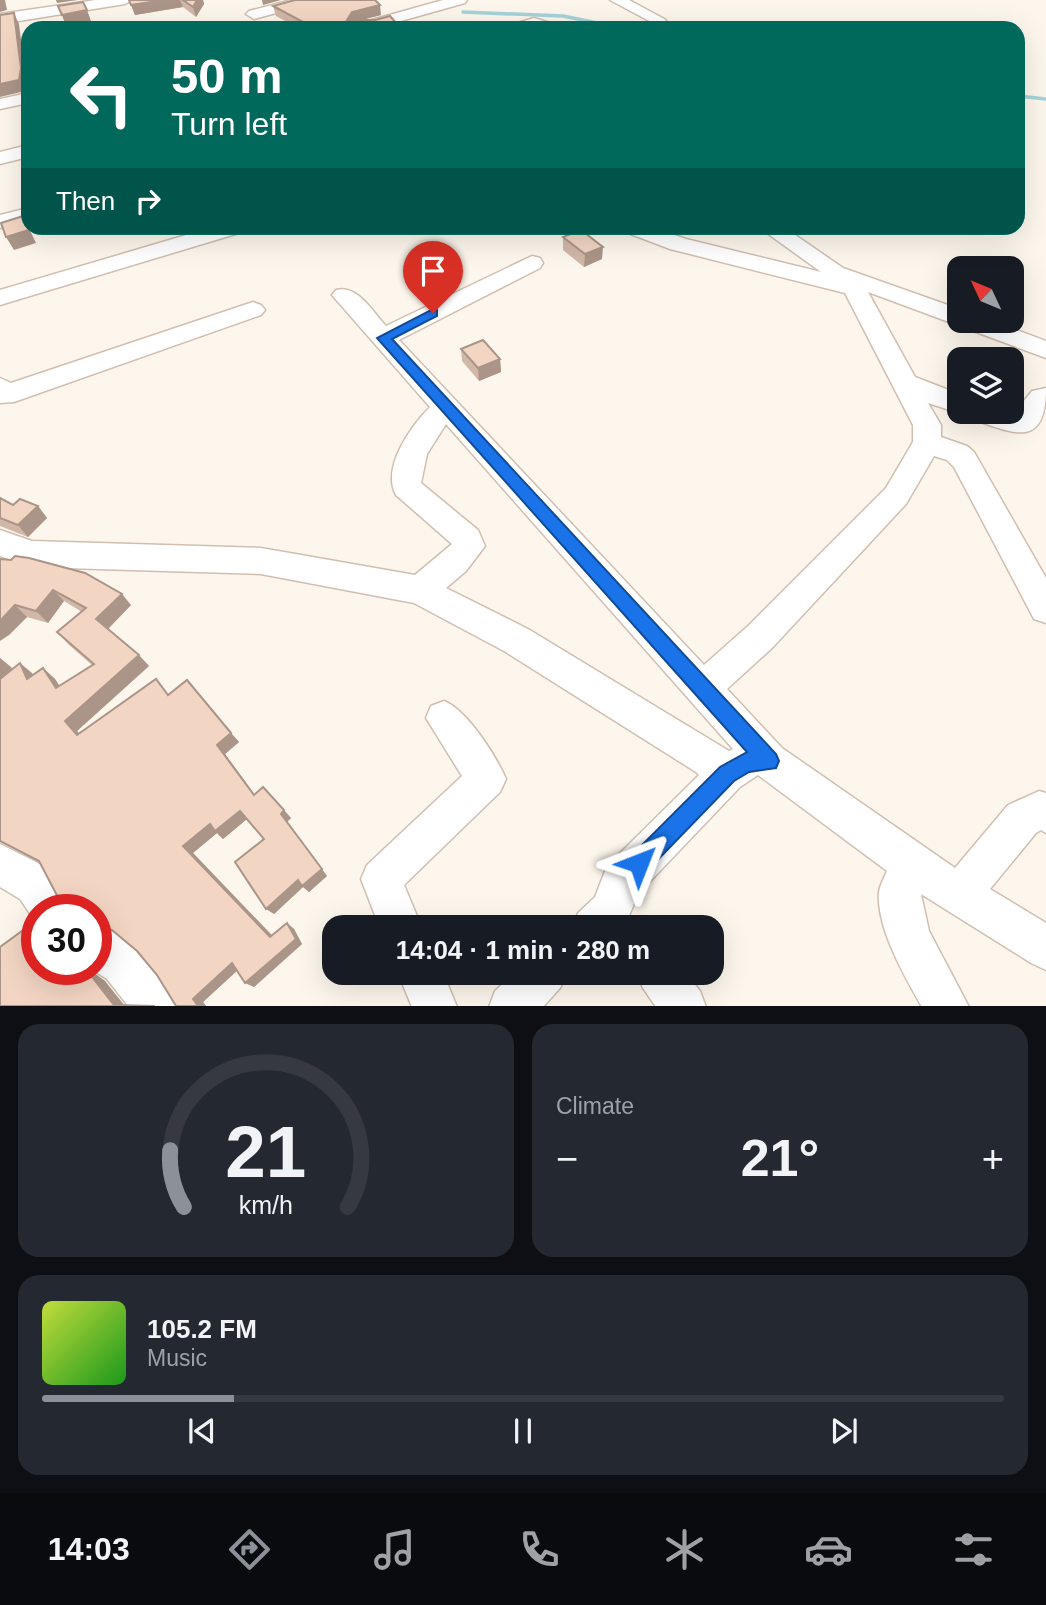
<!DOCTYPE html>
<html lang="en">
<head>
<meta charset="utf-8">
<style>
  :root { --surface:#171b24; --page:#242831; --text:#f1f3f6; --muted:#9ea1a6; --line:#363941; --accent:#8c9099 }
  body { margin:0; font-family:Arial,sans-serif; background:var(--page); color:var(--text); height:100vh; display:flex; flex-direction:column; font-size:26px; white-space:nowrap }
  * { box-sizing:border-box; margin:0 }
  p { font-size:23px; color:var(--muted) }
  .icon { flex:none; width:38px; height:38px; fill:none; stroke:currentColor; stroke-width:2; stroke-linecap:round; stroke-linejoin:round }
  .map { position:relative; height:1006px; overflow:hidden }
  .panel { display:flex; flex-direction:column; gap:18px; padding:18px; background:#0d0f14; flex:1 }
  .panel>* { flex:none }
  .top-card { position:absolute; left:21px; top:21px; width:1004px; height:214px; border-radius:21px; box-shadow:0 7px 28px #0002; background:#00695c; color:#fff; overflow:hidden }
  .needle { width:46px; rotate:314deg }
  .fabs { position:absolute; left:947px; top:256px; display:grid; gap:14px }
  .fabs a { display:grid; place-items:center; width:77px; height:77px; border-radius:14px; background:var(--surface); box-shadow:0 7px 28px #0002; font-size:35px }
  .speed { position:absolute; left:21px; top:894px; display:flex; gap:14px; font-size:35px; font-weight:700; text-align:center }
  .speed>* { display:grid; place-content:center; width:91px; height:91px; border-radius:50%; background:var(--surface); box-shadow:0 7px 28px #0002; line-height:1 }
  .speed .limit { border:10px solid #d22; background:#fff; color:#111 }
  .pin { position:absolute; display:grid; place-items:center; width:60px; height:60px; color:#fff; margin:-72px -30px; border-radius:50% 50% 50% 0; rotate:-45deg; box-shadow:0 0 7px #0007 }
  .pin .icon { rotate:45deg }
  .me { position:absolute; width:77px; margin:-38px; rotate:45deg; stroke-linejoin:round; filter:drop-shadow(0 0 5px #0008) }
  .turn { display:flex; align-items:center; gap:24px; height:147px; padding:0 35px; font-size:32px }
  .turn .icon { width:91px; height:91px; stroke-width:2.5 }
  .turn b { display:block; font-size:49px; line-height:60px }
  .then { display:flex; align-items:center; height:66px; padding:0 35px; background:#0003; gap:14px; font-size:26px }
  .big { font-size:52px; font-weight:800; line-height:1.1 }
  .panel .tile { flex:1; display:flex; flex-direction:column; justify-content:center; gap:10px; min-width:0; padding:0 24px; border-radius:21px; background:var(--page) }
  .panel .dial { align-items:center; gap:0 }
  .dial svg { height:182px; overflow:visible; fill:none; stroke:var(--line); stroke-width:7; stroke-linecap:round; text-anchor:middle }
  .dial text { fill:var(--text); stroke:none }
  .song { display:flex; align-items:center; gap:21px }
  .cover { width:84px; height:84px; border-radius:10px; background:linear-gradient(135deg,hsl(70 70% 55%),hsl(120 70% 35%)) }
  .played { height:7px; border-radius:4px; background:linear-gradient(90deg,var(--accent) 20%,var(--line) 20%) }
  .keys { display:flex; justify-content:space-around; direction:ltr }
  .heat { display:flex; justify-content:space-between; align-items:center; font-size:38px; direction:ltr }
  .panel .tiles { flex:1; display:grid; gap:18px; grid-template-columns:1fr 1fr }
  .tile:last-child { grid-column:span 2 }
  .trip { position:absolute; left:322px; top:915px; width:402px; height:70px; border-radius:21px; background:var(--surface); box-shadow:0 7px 28px #0002; font-weight:800; line-height:70px; text-align:center }
  .dock { display:flex; height:112px; justify-content:space-around; align-items:center; background:#090b0e; color:var(--muted) }
  .dock .icon { width:49px; height:49px }
  .dock .active { color:var(--accent) }
  .dock b { font-size:32px; color:var(--text) }
  .map>svg:first-child { display:block }
  .lines { fill:none; stroke-linecap:round; stroke-linejoin:round }
  .stream { stroke:#a5d3da; stroke-width:3.5 }
  .minor-casing { stroke:#d1beb0; stroke-width:3 }
  .minor { fill:#fff; fill-rule:evenodd }
  .wall { fill:#d1b7a8 }
  .shaded-wall { fill:#aa9588 }
  .building { fill:#f3d5c3; stroke:#aa9588; stroke-width:2 }
  .route { fill:#1a73e8; stroke:#114b97; stroke-width:2 }
</style>
</head>
<body>
<div class="map">
<svg width="1046" height="1007" viewBox="0 0 1046 1007">
  <rect width="100%" height="100%" fill="#fdf6ec"/>
  <g class="lines">
    <g class="stream">
      <polyline points="463,12 563,16 622,28"/>
      <polyline points="1018,96 1046,99"/>
    </g>
    <defs>
      <g id="minor">
        <polygon points="96,0 132,0 125,4 0,24 0,14"/>
        <polygon points="291,0 315,0 313,3 254,19 246,14 249,11"/>
        <polygon points="443,0 467,0 465,3 376,28 351,28 354,25"/>
        <polygon points="610,0 629,0 666,20 663,23 653,23"/>
        <polygon points="534,18 557,25 560,28 508,28 511,25"/>
        <polygon points="28,93 28,103 0,109 0,99"/>
        <polygon points="28,145 28,157 0,164 0,152"/>
        <polygon points="28,208 28,221 0,228 0,215"/>
        <polygon points="210,228 242,228 239,233 0,305 0,290"/>
        <path d="M626,228H654L686,239L821,272L760,228H785L843,268L959,309V320H990L1046,341V358L868,292L915,377L959,394V411L1014,413L1032,391L1046,388C1046,452 1011,432 969,418L966,412L959,413L928,403L941,425V437L967,446L974,452L1046,578V623L1034,619L954,467L947,460L934,456L906,504L772,648L727,689L782,748L955,868L1008,805L1039,791L1046,793V833L1041,830L1036,833L990,889L1046,923V970L1031,963L921,894L929,931L969,1007H922C905,977 876,927 879,892C880,885 884,878 887,871L758,775L740,787L638,894L624,928H572L578,913L595,897L607,866L699,775L696,772L504,651L414,603L261,574L32,567L0,556V530L32,541L261,548L415,575L452,544L396,495C381,468 411,426 430,407L332,295L336,290C357,284 373,312 386,326L532,256L540,258L543,263L540,268L399,340L704,665L748,626L886,488L913,442V425L845,293L670,249L628,233ZM446,424L733,749L729,751L528,629L446,588L466,571L485,546L478,530L421,483L427,454Z"/>
        <polygon points="253,302 261,305 265,310 261,315 14,402 0,403 0,378 11,383"/>
        <path d="M444,701C467,710 496,756 506,779L500,792L404,885L422,928H380L361,879L367,865L462,776L426,718L431,706Z"/>
        <polygon points="0,844 50,869 73,910 37,910 37,924 20,899 0,887"/>
        <path d="M96,924C132,938 166,971 180,1007H129L107,979L93,970H96Z"/>
        <polygon points="398,973 443,973 457,1007 412,1007"/>
        <polygon points="514,973 567,973 560,988 543,1007 489,1007 495,991"/>
        <polygon points="636,973 686,973 700,991 706,1007 656,1007 643,988"/>
      </g>
    </defs>
    <use href="#minor" class="minor-casing"/>
    <use href="#minor" class="minor"/>
  </g>
  <g class="wall">
    <polygon points="129,0 203,0 204,4 196,17 183,7 135,15"/>
    <polygon points="273,6 381,15 362,20 398,28 298,28 276,16"/>
    <polygon points="563,237 602,259 584,267 563,250"/>
    <polygon points="461,349 500,359 501,372 479,381 462,361"/>
    <polygon points="0,498 13,505 38,506 47,518 28,537 0,526"/>
    <polygon points="0,559 131,605 108,629 149,666 77,731 79,733 169,694 231,733 239,742 225,754 254,794 291,818 287,822 327,876 309,892 303,887 274,914 264,839 247,819 223,839 217,833 193,853 272,935 287,923 294,929 302,944 254,987 237,971 203,1002 206,1006 176,1006 157,975 137,951 112,930 62,905 39,861 0,841 0,658 12,668 9,671 32,673 33,675 43,668 55,679 59,686 92,665 68,644 57,632 82,612 64,601 48,623 27,617 9,635"/>
  </g>
  <g class="shaded-wall">
    <polygon points="0,0 5,0 7,10 0,12"/>
    <polygon points="56,0 78,0 57,3"/>
    <polygon points="164,0 180,0 183,7 135,15 131,5"/>
    <polygon points="197,0 203,0 204,4 196,17 193,7"/>
    <polygon points="262,0 281,0 263,5"/>
    <polygon points="380,5 381,15 353,22 347,20 352,12"/>
    <polygon points="87,10 91,21 66,26 62,15"/>
    <polygon points="14,13 19,24 26,79 25,91 0,97 0,84"/>
    <polygon points="23,216 36,243 14,250 6,237"/>
    <polygon points="603,247 602,259 584,267 585,254"/>
    <polygon points="500,359 501,372 479,381 478,368"/>
    <polygon points="38,506 47,518 28,537 18,525"/>
    <polygon points="53,590 64,601 48,623 36,611"/>
    <polygon points="122,594 131,605 106,631 96,619"/>
    <polygon points="15,605 27,617 9,635 0,641 0,621"/>
    <polygon points="139,655 149,666 77,731 88,745 77,735 65,721"/>
    <polygon points="0,658 12,668 0,685"/>
    <polygon points="20,663 32,673 39,689 27,679"/>
    <polygon points="43,668 55,679 68,699 56,688"/>
    <polygon points="231,733 239,742 225,754 261,803 217,745"/>
    <polygon points="284,810 291,818 287,822 327,876 309,892 303,887 274,914 266,909 298,880 281,814"/>
    <polygon points="240,811 247,819 223,839 217,833 193,853 278,942 270,937 183,846 210,824"/>
    <polygon points="287,923 294,929 302,944 254,987 245,983"/>
    <polygon points="232,963 241,967 203,1002 206,1006 198,1006 193,999"/>
    <polygon points="82,970 91,970 90,970 105,981 125,1006 114,1005"/>
  </g>
  <g class="building">
    <polygon points="129,0 164,0 131,5"/>
    <polygon points="183,0 197,0 193,7"/>
    <polygon points="295,0 375,0 380,5 352,12 347,20 375,20 390,16 398,25 383,28 314,28 273,6"/>
    <polygon points="83,2 87,10 62,15 58,6"/>
    <polygon points="14,13 21,68 19,80 0,84 0,15"/>
    <polygon points="23,216 29,230 6,237 1,223"/>
    <polygon points="581,230 603,247 585,254 563,237"/>
    <polygon points="483,340 500,359 478,368 461,349"/>
    <polygon points="0,498 13,505 20,499 38,506 18,525 0,518"/>
    <polygon points="15,556 29,558 85,573 122,594 96,619 139,655 65,721 77,735 156,679 168,695 187,680 231,733 217,745 254,795 263,787 284,810 281,814 322,869 302,886 298,880 266,909 235,862 264,839 240,811 215,831 210,824 183,846 270,937 287,923 296,939 245,983 232,963 193,999 198,1006 176,1006 157,975 137,951 112,930 96,923 96,910 50,910 52,909 50,907 62,905 39,861 0,841 0,679 20,663 27,679 43,668 56,688 94,664 57,632 86,608 53,590 36,611 15,605 0,621 0,559 11,560"/>
    <polygon points="37,920 37,970 82,970 92,977 114,1005 155,1006 0,1006 0,947"/>
  </g>
  <polygon class="route" points="433,309 437,310 437,316 392,339 776,754 779,761 776,768 749,772 734,781 647,871 639,874 632,871 628,863 632,855 720,767 747,752 377,338"/>
</svg>
<div class="fabs">
<a><svg class="needle" viewBox="-14 -14 28 28"><path d="M0-13l5 13h-10z" fill="#e53935"/><path d="M0 13l5-13h-10z" fill="#9ea1a6"/></svg></a>
<a><svg class="icon" aria-label="layers" viewBox="0 0 24 24"><path d="M12 4l9 5-9 5-9-5zM3 14l9 5 9-5"/></svg></a>
</div>
<div class="speed"><div class="limit">30</div></div>
<div class="pin" style="left:433px;top:313px;background:#d93025"><svg class="icon" aria-label="arrive" viewBox="0 0 24 24"><path d="M6 21V4h12l-3 4 3 4H6"/></svg></div>
<svg class="me" style="left:639px;top:863px" viewBox="-20 -20 40 40"><path d="M0-17L14 15 0 8-14 15z" fill="#1a73e8" stroke="#fff" stroke-width="4"/></svg>
<div class="trip">14:04 · 1 min · 280 m</div>
<div class="top-card">
<div class="turn"><svg class="icon" aria-label="left" viewBox="0 0 24 24"><path d="M17 20v-9H6M10 6l-5 5 5 5"/></svg><div><b>50 m</b>Turn left</div></div>
<div class="then">Then<svg class="icon" aria-label="right" viewBox="0 0 24 24"><path d="M7 20v-9h11M14 6l5 5-5 5"/></svg></div>
</div>
</div>
<section class="panel">
<div class="tiles">
<div class="tile dial"><svg viewBox="0 0 100 80">
<path d="M14 69A42 42 0 1 1 86 69"/>
<path d="M14 69A42 42 0 0 1 8 44" stroke="#8c9099"/>
<text x="50" y="56" font-size="32" font-weight="700">21</text>
<text x="50" y="72" font-size="11">km/h</text>
</svg></div>
<div class="tile"><p>Climate</p>
<div class="heat"><a>−</a><b class="big">21°</b><a>+</a></div>
</div>
<div class="tile">
<div class="song"><i class="cover"></i><div><b>105.2 FM</b><p>Music</p></div></div>
<div class="played"></div>
<div class="keys"><svg class="icon" aria-label="previous" viewBox="0 0 24 24"><path d="M18 5L8 12l10 7zM5 5v14"/></svg><svg class="icon" aria-label="pause" viewBox="0 0 24 24"><path d="M8 5v14M16 5v14"/></svg><svg class="icon" aria-label="next" viewBox="0 0 24 24"><path d="M6 5l10 7-10 7zM19 5v14"/></svg></div>
</div>
</div>
</section>
<nav class="dock">
<b>14:03</b>
<svg class="icon active" aria-label="directions" viewBox="0 0 24 24"><path d="M12 3l9 9-9 9-9-9zM9 14v-3h6M13 9l2 2-2 2"/></svg>
<svg class="icon" aria-label="music" viewBox="0 0 24 24"><path d="M9 18V5l10-2v13"/><circle cx="6" cy="18" r="3"/><circle cx="16" cy="16" r="3"/></svg>
<svg class="icon" aria-label="phone" viewBox="0 0 24 24"><path d="M5 4h4l2 5-3 2q2 4 5 5l2-3 5 2v4C11 20 4 13 5 4z"/></svg>
<svg class="icon" aria-label="climate" viewBox="0 0 24 24"><path d="M12 3v18M4 7l16 10M4 17L20 7"/></svg>
<svg class="icon" aria-label="car" viewBox="0 0 24 24"><path d="M5 17H2v-5l4-1 3-4h7l3 4 3 1v5h-3M9 17h6M6 11h13"/><circle cx="7" cy="17" r="2"/><circle cx="17" cy="17" r="2"/></svg>
<svg class="icon" aria-label="filters" viewBox="0 0 24 24"><path d="M4 7h16M4 17h16"/><circle cx="9" cy="7" r="2"/><circle cx="15" cy="17" r="2"/></svg>
</nav>
</body>
</html>
